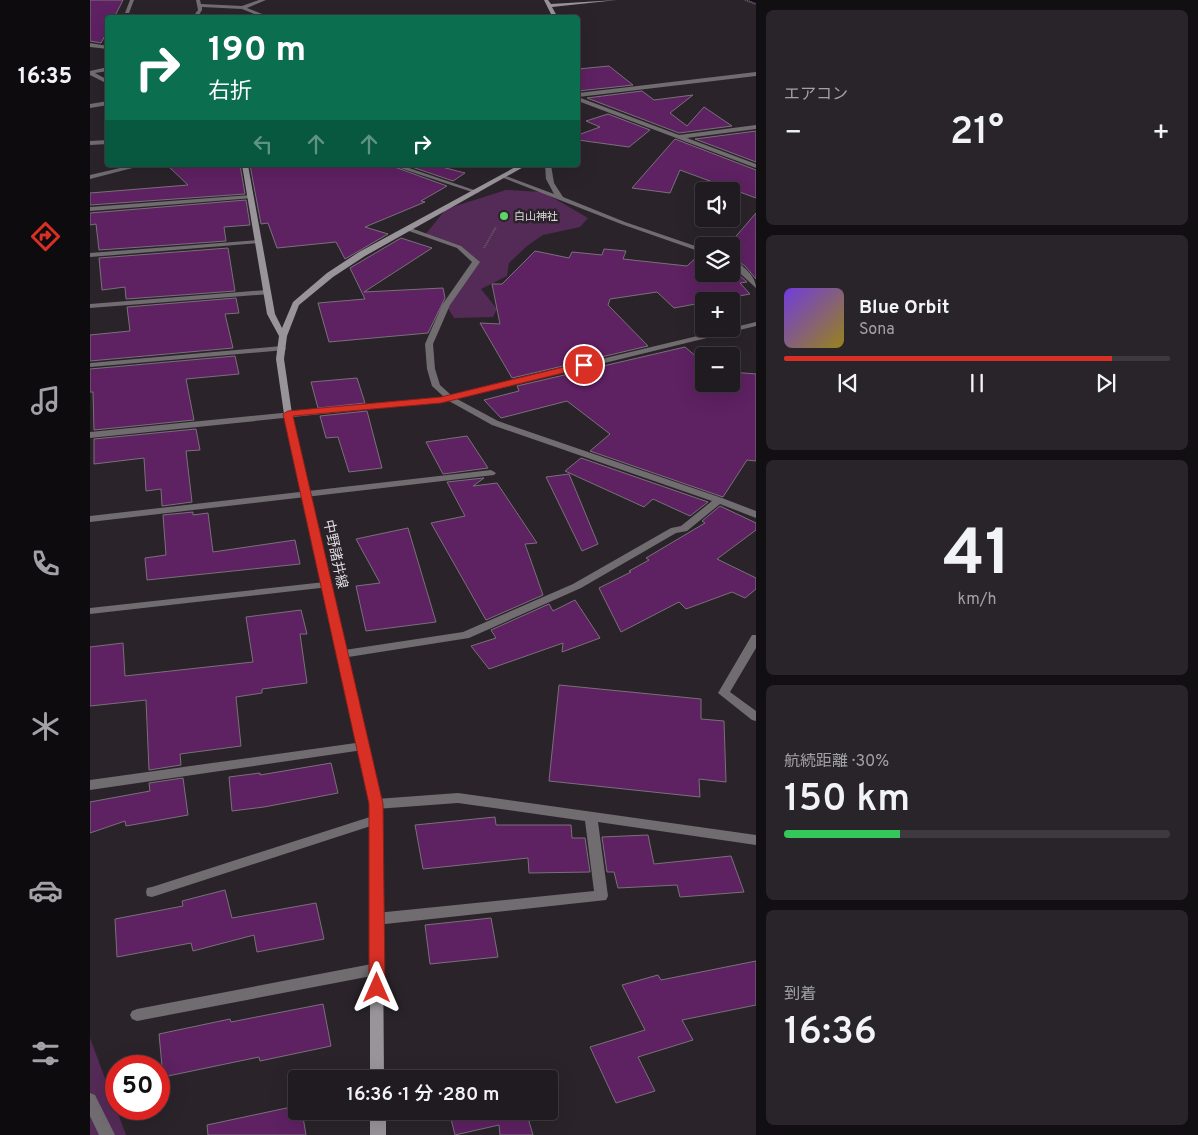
<!DOCTYPE html>
<html lang="ja">
<head>
<meta charset="utf-8">
<style>
  :root { --surface:#201b20; --page:#282429; --text:#f1f3f6; --muted:#a2a1a5; --line:#3d393e; --accent:#d93025 }
  body { margin:0; font-family:Overpass,"Noto Sans JP",sans-serif; background:var(--page); color:var(--text); height:100vh; display:flex; flex-direction:column; font-size:19px; white-space:nowrap }
  * { box-sizing:border-box; margin:0 }
  p { font-size:16px; color:var(--muted) }
  .icon { flex:none; width:28px; height:28px; fill:none; stroke:currentColor; stroke-width:2; stroke-linecap:round; stroke-linejoin:round }
  .map { position:relative; flex:1; overflow:hidden }
  .panel { display:flex; flex-direction:column; gap:10px; padding:10px; background:#120f12; width:442px }
  .panel>* { flex:none }
  .banner { position:absolute; left:15px; top:15px; width:475px; height:152px; border-radius:5px; box-shadow:0 5px 20px #0002,0 0 0 1px var(--line); background:#0b6e4f; color:#fff; overflow:hidden }
  .tools { position:absolute; left:605px; top:182px; display:grid; gap:10px }
  .tools a { display:grid; place-items:center; width:45px; height:45px; border-radius:5px; background:var(--surface); box-shadow:0 5px 20px #0002,0 0 0 1px var(--line); font-size:25px }
  .speed { position:absolute; left:15px; top:1055px; display:flex; gap:10px; font-size:25px; font-weight:700; text-align:center }
  .speed>* { display:grid; place-content:center; width:65px; height:65px; border-radius:50%; background:var(--surface); box-shadow:0 5px 20px #0002,0 0 0 1px var(--line); line-height:1 }
  .speed .limit { border:8px solid #d22; background:#fff; color:#111 }
  .pin { position:absolute; display:grid; place-items:center; width:42px; height:42px; color:#fff; margin:-21px; border:2px solid #fff; border-radius:50%; box-shadow:0 1px 5px #0007 }
  .me { position:absolute; width:55px; margin:-28px; rotate:0deg; stroke-linejoin:round; filter:drop-shadow(0 0 4px #0008) }
  .turn { display:flex; align-items:center; gap:18px; height:105px; padding:0 20px; font-size:22px }
  .turn .icon { width:65px; height:65px; stroke-width:2.5 }
  .turn b { display:block; font-size:35px; line-height:42px }
  .lanes { display:flex; align-items:center; height:48px; padding:0 20px; background:#0003; justify-content:center; gap:25px; direction:ltr }
  .lanes .off { opacity:.35 }
  .big { font-size:38px; font-weight:600; line-height:1.1 }
  .panel .card { flex:1; display:flex; flex-direction:column; justify-content:center; gap:8px; min-width:0; padding:0 18px; border-radius:8px; background:var(--page) }
  .panel .dial { align-items:center; gap:0 }
  .dial b { font-size:65px; line-height:1 }
  .song { display:flex; align-items:center; gap:15px }
  .cover { width:60px; height:60px; border-radius:8px; background:linear-gradient(135deg,hsl(260 70% 55%),hsl(50 70% 35%)) }
  .played { height:5px; border-radius:2px; background:linear-gradient(90deg,var(--accent) 85%,var(--line) 85%) }
  .keys { display:flex; justify-content:space-around; direction:ltr }
  .heat { display:flex; justify-content:space-between; align-items:center; font-size:28px; direction:ltr }
  .charge { height:8px; border-radius:4px; background:linear-gradient(90deg,#34c759 30%,var(--line) 0) }
  .trip { position:absolute; left:198px; top:1070px; width:270px; height:50px; border-radius:5px; background:var(--surface); box-shadow:0 5px 20px #0002,0 0 0 1px var(--line); font-weight:600; line-height:50px; text-align:center }
  main { display:flex; flex:1; min-height:0 }
  .tab-bar { display:flex; flex-direction:column; width:90px; justify-content:space-around; align-items:center; background:#0d0b0d; color:var(--muted) }
  .tab-bar .icon { width:35px; height:35px }
  .tab-bar .on { color:var(--accent) }
  .tab-bar b { font-size:22px; color:var(--text) }
  .map>svg:first-child { display:block }
  .green { fill:#542a57 }
  .lines { fill:none; stroke-linecap:round; stroke-linejoin:round }
  .stream { fill:#1f0221; fill-rule:evenodd }
  .building { fill:#5e2162; stroke:#787178 }
  .path { stroke:#676267; stroke-width:2; stroke-dasharray:1 1; stroke-linecap:butt }
  .lane { fill:#706c70; fill-rule:evenodd }
  .street { fill:#706c70; fill-rule:evenodd }
  .secondary { fill:#999499; fill-rule:evenodd }
  .route { fill:#d93025; stroke:#8d1f18 }
  .poi-dot { fill:#60d56a; stroke:#2a242a; stroke-width:2 }
  .labels { text-anchor:middle; stroke-width:5; stroke-linejoin:round; paint-order:stroke }
  .far-poi-label { font-size:11px; fill:#dedade; stroke:#2a242a; text-anchor:start }
  .street-label { font-size:14px; fill:#dedade; stroke:#2a242a }
</style>
</head>
<body>
<main>
<nav class="tab-bar">
<b>16:35</b>
<svg class="icon on" aria-label="directions" viewBox="0 0 24 24"><path d="M12 3l9 9-9 9-9-9zM9 14v-3h6M13 9l2 2-2 2"/></svg>
<svg class="icon" aria-label="music" viewBox="0 0 24 24"><path d="M9 18V5l10-2v13"/><circle cx="6" cy="18" r="3"/><circle cx="16" cy="16" r="3"/></svg>
<svg class="icon" aria-label="phone" viewBox="0 0 24 24"><path d="M5 4h4l2 5-3 2q2 4 5 5l2-3 5 2v4C11 20 4 13 5 4z"/></svg>
<svg class="icon" aria-label="climate" viewBox="0 0 24 24"><path d="M12 3v18M4 7l16 10M4 17L20 7"/></svg>
<svg class="icon" aria-label="car" viewBox="0 0 24 24"><path d="M5 17H2v-5l4-1 3-4h7l3 4 3 1v5h-3M9 17h6M6 11h13"/><circle cx="7" cy="17" r="2"/><circle cx="17" cy="17" r="2"/></svg>
<svg class="icon" aria-label="filters" viewBox="0 0 24 24"><path d="M4 7h16M4 17h16"/><circle cx="9" cy="7" r="2"/><circle cx="15" cy="17" r="2"/></svg>
</nav>
<div class="map">
<svg width="666" height="1135" viewBox="0 0 666 1135">
  <rect width="100%" height="100%" fill="#2a242a"/>
  <g class="green">
    <polygon points="416,190 453,192 498,218 490,227 453,235 437,246 419,263 417,276 391,289 407,309 403,317 364,318 356,305 385,262 369,247 335,235 356,209"/>
    <polygon points="0,1038 36,1135 0,1135"/>
  </g>
  <g class="lines">
    <polygon class="stream" points="659,0 666,0 666,3"/>
  </g>
  <g class="building">
    <polygon points="0,0 33,0 24,18 18,18 18,30 11,43 0,41"/>
    <polygon points="519,66 543,85 488,91 488,69"/>
    <polygon points="552,91 564,100 603,95 580,113 597,126 614,107 642,126 589,133 497,98"/>
    <polygon points="518,114 560,130 539,147 488,140 488,135 510,127 496,121"/>
    <polygon points="666,131 666,162 605,139 651,133"/>
    <polygon points="585,139 666,170 666,198 590,170 580,193 542,188"/>
    <polygon points="77,165 150,165 155,194 0,205 0,193 98,185"/>
    <polygon points="160,165 299,165 357,186 331,201 335,202 275,227 298,234 255,259 246,242 187,248 178,223 171,224"/>
    <polygon points="316,165 344,165 375,173 363,181"/>
    <polygon points="156,200 160,225 134,227 136,241 9,250 6,224 0,225 0,213"/>
    <polygon points="666,213 666,279 655,266 641,257 641,246 619,246 627,239 641,242"/>
    <polygon points="311,238 342,248 274,292 353,288 355,298 338,333 239,342 228,303 275,299 260,268"/>
    <polygon points="138,248 145,291 36,299 35,287 12,290 9,258"/>
    <polygon points="514,249 536,251 533,259 597,266 610,254 614,255 614,274 641,274 641,268 657,282 650,283 660,294 584,308 567,292 520,299 518,305 558,346 422,378 390,323 410,324 402,284 412,284 445,251 479,258 482,252 512,255"/>
    <polygon points="146,298 149,313 135,314 143,348 0,361 0,335 40,331 37,307"/>
    <polygon points="595,347 614,363 614,384 641,384 641,372 666,374 666,461 657,460 633,497 500,451 520,434 477,401 411,418 394,400 429,391 427,386"/>
    <polygon points="145,356 149,374 96,379 104,420 4,430 3,392 0,392 0,369"/>
    <polygon points="267,378 275,403 228,408 221,382"/>
    <polygon points="277,411 292,468 259,472 248,437 236,438 230,416"/>
    <polygon points="106,429 110,450 96,451 102,502 72,506 71,489 56,491 54,458 4,464 4,439"/>
    <polygon points="377,436 398,468 353,474 336,442"/>
    <polygon points="491,458 618,502 600,516 563,499 554,507 475,471"/>
    <polygon points="479,474 508,544 492,551 456,477"/>
    <polygon points="394,478 383,486 407,483 447,543 435,544 453,595 396,620 341,523 375,516 357,482"/>
    <polygon points="630,506 666,523 666,530 627,559 666,578 666,589 655,598 642,592 596,609 589,602 531,632 509,588 541,572 539,571 559,560 556,558 615,523 612,521"/>
    <polygon points="103,512 103,515 118,513 123,552 205,540 210,564 57,580 55,558 76,555 73,515"/>
    <polygon points="318,528 346,622 276,631 266,586 290,583 266,539"/>
    <polygon points="485,600 510,638 472,652 473,643 399,669 381,646 406,638 401,630 459,604 463,611"/>
    <polygon points="211,610 217,634 210,634 217,683 172,689 172,693 146,697 151,746 90,754 91,765 59,770 56,700 0,706 0,647 33,643 35,676 163,662 156,617"/>
    <polygon points="469,685 611,699 611,719 634,721 636,782 609,779 610,797 459,781"/>
    <polygon points="241,763 248,793 174,807 142,811 139,777 170,773 170,775"/>
    <polygon points="93,778 98,815 36,826 35,821 0,833 0,802 60,791 59,783"/>
    <polygon points="405,817 406,825 481,825 482,838 495,838 500,872 439,873 438,858 333,869 325,825"/>
    <polygon points="558,835 564,864 641,856 654,892 590,897 587,885 528,888 524,872 517,872 512,837"/>
    <polygon points="135,890 142,918 226,903 234,939 167,952 164,935 103,951 101,943 27,957 25,919 93,906 92,901"/>
    <polygon points="401,918 408,957 340,964 335,925"/>
    <polygon points="666,961 666,1005 592,1020 603,1040 548,1057 565,1091 526,1103 500,1047 555,1030 532,985 568,975 571,980"/>
    <polygon points="233,1004 241,1046 170,1061 169,1057 73,1077 69,1034 140,1019 141,1022"/>
    <polygon points="206,1106 206,1111 212,1111 216,1135 118,1135 117,1125"/>
    <polygon points="359,1111 436,1111 443,1135 410,1135 409,1125 365,1135"/>
  </g>
  <g class="lines">
    <g class="path">
      <polyline points="655,0 666,4"/>
      <polyline points="394,248 406,227"/>
    </g>
    <polygon class="lane" points="666,125 666,129 589,139 586,137 589,135"/>
    <g class="street">
      <polygon points="40,0 44,0 39,13 35,13"/>
      <polygon points="106,0 110,0 111,4 152,6 169,0 176,0 157,8 182,18 174,18 152,9 112,7 112,10 107,18 102,18 108,10"/>
      <polygon points="0,43 18,46 18,49 0,47"/>
      <polygon points="18,67 18,71 5,73 18,80 18,84 0,75 0,71"/>
      <polygon points="666,72 666,76 488,97 488,93"/>
      <polygon points="488,97 666,164 666,168 488,101"/>
      <polygon points="18,101 18,105 0,108 0,104"/>
      <polygon points="18,140 18,144 0,145 0,141"/>
      <polygon points="43,165 54,165 0,179 0,175"/>
      <polygon points="301,165 310,165 390,192 385,193"/>
      <polygon points="455,165 461,165 464,183 473,197 535,222 614,249 614,253 531,224 411,177 416,176 464,194 456,179"/>
      <polygon points="161,195 164,197 163,198 0,211 0,207"/>
      <polygon points="318,227 371,246 390,262 360,305 343,344 345,369 350,385 361,395 666,322 666,326 367,399 408,421 632,498 666,511 666,518 630,504 597,531 586,533 491,588 379,638 252,658 248,657 247,654 248,651 373,632 483,584 581,528 591,526 622,501 402,425 359,401 0,438 0,432 354,397 342,386 337,369 335,344 352,305 382,262 367,248 316,230 315,229"/>
      <polygon points="168,240 170,241 170,243 0,257 0,253"/>
      <path d="M641,259C652,264 666,276 666,288L641,265Z"/>
      <polygon points="177,290 181,292 180,294 0,308 0,304"/>
      <polygon points="192,346 196,348 195,350 0,367 0,363"/>
      <polygon points="401,470 406,473 404,475 0,522 0,516"/>
      <polygon points="235,582 239,583 240,585 239,587 0,614 0,608"/>
      <polygon points="662,635 666,635 666,648 640,692 666,711 666,721 662,720 628,693"/>
      <polygon points="273,742 277,743 279,746 277,749 273,750 0,790 0,780"/>
      <polygon points="368,793 666,835 666,845 508,822 518,896 516,900 286,925 281,923 279,919 281,915 286,913 504,891 495,821 368,803 286,809 282,807 280,804 282,801 286,799"/>
      <polygon points="286,815 290,817 292,820 290,823 62,897 57,896 56,892 57,888 62,887"/>
      <polygon points="287,963 292,965 294,969 292,973 287,975 47,1021 42,1019 40,1015 42,1011 47,1009"/>
      <polygon points="0,1093 5,1095 25,1135 9,1135 0,1116"/>
    </g>
    <g class="secondary">
      <polygon points="454,0 458,0 461,4 527,0 462,7 468,18 463,18"/>
      <polygon points="152,165 158,165 185,314 192,328 203,302 237,273 269,252 429,165 437,165 275,256 243,277 209,305 197,336 194,359 202,414 292,804 294,1079 280,1079 280,804 194,414 186,359 189,336 177,314"/>
      <rect x="280" y="1111" width="16" height="24"/>
    </g>
  </g>
  <polygon class="route" points="494,362 498,365 497,367 351,403 203,416 293,804 295,988 292,992 287,994 281,992 279,988 279,804 193,414 198,411 351,397"/>
  <circle class="poi-dot" cx="414" cy="216" r="5"/>
  <g class="labels">
    <g class="far-poi-label">
      <text x="424" y="220">白山神社</text>
    </g>
    <g class="street-label">
      <text transform="translate(246 554) rotate(78)" y="5">中野諸井線</text>
    </g>
  </g>
</svg>
<div class="tools">
<a><svg class="icon" aria-label="sound" viewBox="0 0 24 24"><path d="M4 9h4l5-4v14l-5-4H4zM17 9q2 3 0 6"/></svg></a>
<a><svg class="icon" aria-label="layers" viewBox="0 0 24 24"><path d="M12 4l9 5-9 5-9-5zM3 14l9 5 9-5"/></svg></a>
<a>+</a>
<a>−</a>
</div>
<div class="speed"><div class="limit">50</div></div>
<div class="pin" style="left:494px;top:365px;background:#d93025"><svg class="icon" aria-label="arrive" viewBox="0 0 24 24"><path d="M6 21V4h12l-3 4 3 4H6"/></svg></div>
<svg class="me" style="left:287px;top:988px" viewBox="-20 -20 40 40"><path d="M0-17L14 15 0 8-14 15z" fill="#d93025" stroke="#fff" stroke-width="4"/></svg>
<div class="trip">16:36 · 1 分 · 280 m</div>
<div class="banner">
<div class="turn"><svg class="icon" aria-label="right" viewBox="0 0 24 24"><path d="M7 20v-9h11M14 6l5 5-5 5"/></svg><div><b>190 m</b>右折</div></div>
<div class="lanes"><svg class="icon off" aria-label="left" viewBox="0 0 24 24"><path d="M17 20v-9H6M10 6l-5 5 5 5"/></svg><svg class="icon off" aria-label="ahead" viewBox="0 0 24 24"><path d="M12 20V5M6 11l6-6 6 6"/></svg><svg class="icon off" aria-label="ahead" viewBox="0 0 24 24"><path d="M12 20V5M6 11l6-6 6 6"/></svg><svg class="icon" aria-label="right" viewBox="0 0 24 24"><path d="M7 20v-9h11M14 6l5 5-5 5"/></svg></div>
</div>
</div>
<section class="panel">
<div class="card"><p>エアコン</p>
<div class="heat"><a>−</a><b class="big">21°</b><a>+</a></div>
</div>
<div class="card">
<div class="song"><i class="cover"></i><div><b>Blue Orbit</b><p>Sona</p></div></div>
<div class="played"></div>
<div class="keys"><svg class="icon" aria-label="previous" viewBox="0 0 24 24"><path d="M18 5L8 12l10 7zM5 5v14"/></svg><svg class="icon" aria-label="pause" viewBox="0 0 24 24"><path d="M8 5v14M16 5v14"/></svg><svg class="icon" aria-label="next" viewBox="0 0 24 24"><path d="M6 5l10 7-10 7zM19 5v14"/></svg></div>
</div>
<div class="card dial"><b>41</b><p>km/h</p></div>
<div class="card"><p>航続距離 · 30%</p><b class="big">150 km</b><div class="charge"></div></div>
<div class="card"><p>到着</p><b class="big">16:36</b></div>
</section>
</main>
</body>
</html>
